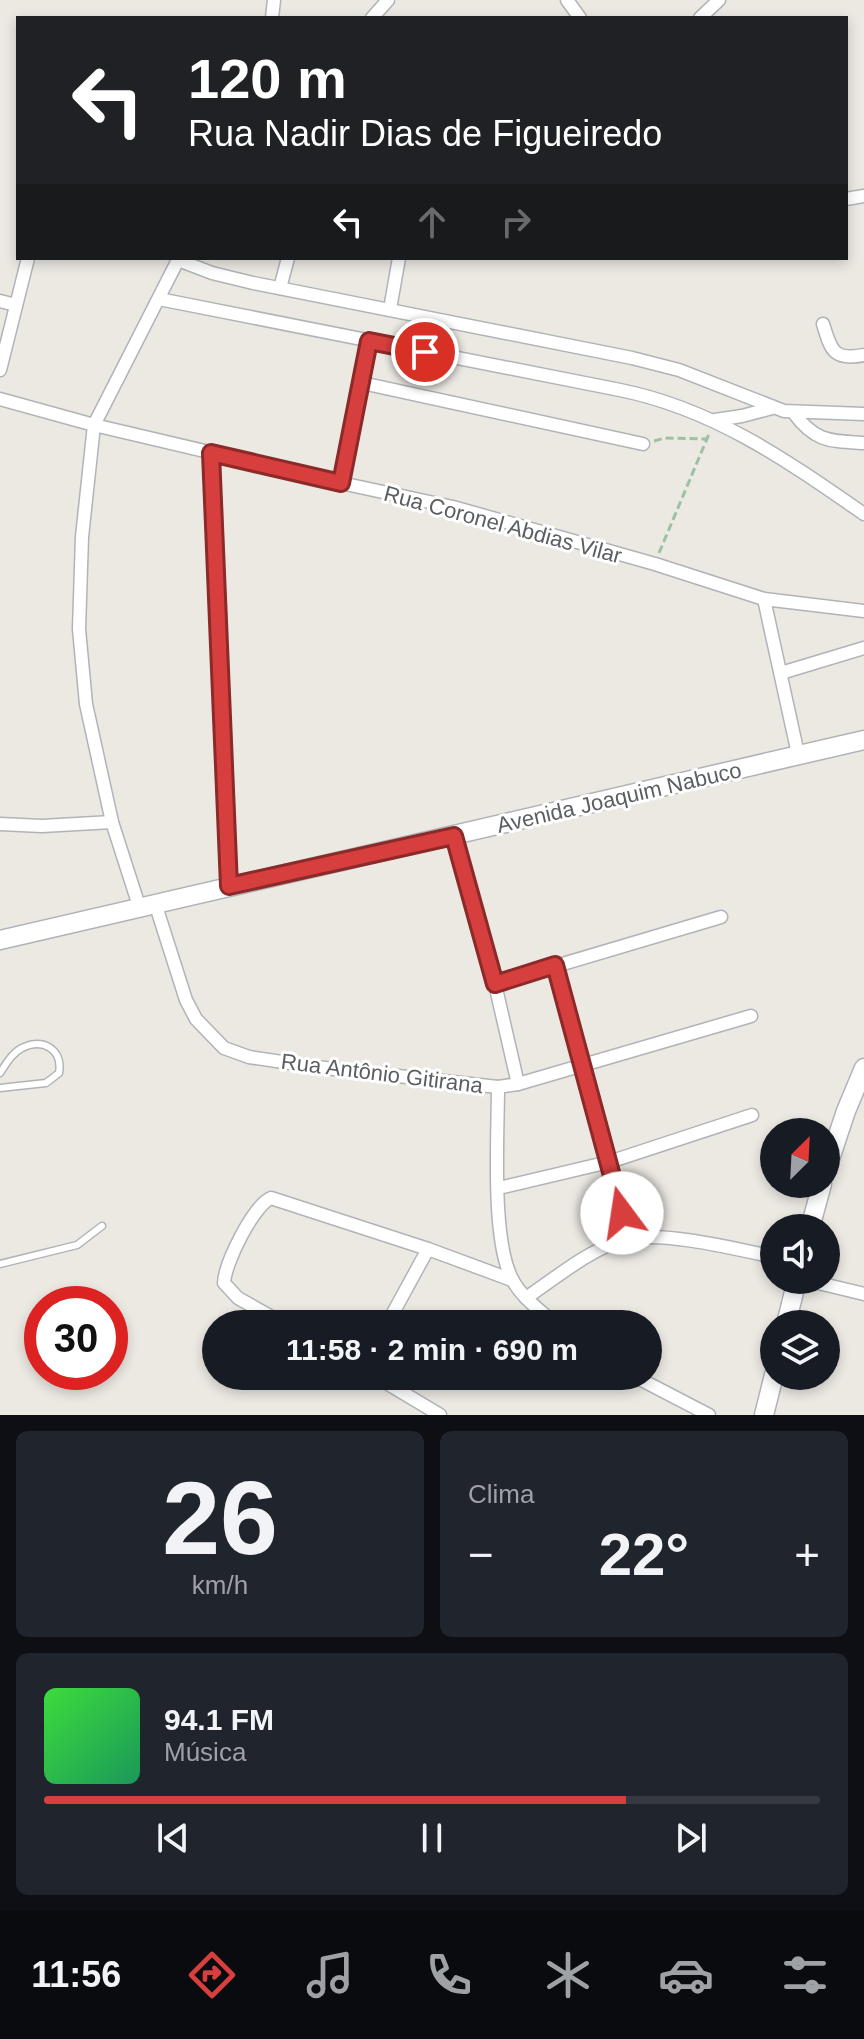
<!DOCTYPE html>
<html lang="pt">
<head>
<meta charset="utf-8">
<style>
  :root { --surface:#171b24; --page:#20242c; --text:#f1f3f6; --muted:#9ea1a6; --line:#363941; --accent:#d73f3f }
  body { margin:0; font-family:Arial,sans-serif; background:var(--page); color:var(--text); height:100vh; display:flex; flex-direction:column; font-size:30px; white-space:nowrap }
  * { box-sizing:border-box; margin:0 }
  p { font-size:26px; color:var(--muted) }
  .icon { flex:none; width:44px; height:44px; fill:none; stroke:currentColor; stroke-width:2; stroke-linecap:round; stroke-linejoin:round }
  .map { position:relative; height:1415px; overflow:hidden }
  .drawer { display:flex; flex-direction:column; gap:16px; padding:16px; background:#0d0f14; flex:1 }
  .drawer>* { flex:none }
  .banner { position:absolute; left:16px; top:16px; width:832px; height:244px; border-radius:0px; box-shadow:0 4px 12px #0003; background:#202124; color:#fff; overflow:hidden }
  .needle { width:52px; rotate:24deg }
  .controls { position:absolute; left:760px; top:1118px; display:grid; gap:16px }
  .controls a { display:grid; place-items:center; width:80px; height:80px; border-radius:50%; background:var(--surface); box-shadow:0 4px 12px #0003; font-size:40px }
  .speed { position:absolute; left:24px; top:1286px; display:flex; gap:16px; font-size:40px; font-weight:700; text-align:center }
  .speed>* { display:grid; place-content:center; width:104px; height:104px; border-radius:50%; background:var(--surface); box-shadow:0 4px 12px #0003; line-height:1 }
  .speed .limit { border:12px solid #d22; background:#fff; color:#111 }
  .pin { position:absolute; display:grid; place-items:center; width:68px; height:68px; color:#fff; margin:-34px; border:4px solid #fff; border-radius:50%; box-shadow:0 2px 8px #0007 }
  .me { position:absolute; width:88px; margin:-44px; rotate:346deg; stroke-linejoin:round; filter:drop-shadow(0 0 6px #0008) }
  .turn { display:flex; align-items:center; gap:28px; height:168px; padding:0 40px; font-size:36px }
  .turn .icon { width:104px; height:104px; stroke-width:2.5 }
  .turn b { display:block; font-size:56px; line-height:68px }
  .lanes { display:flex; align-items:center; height:76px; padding:0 40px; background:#0003; justify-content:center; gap:40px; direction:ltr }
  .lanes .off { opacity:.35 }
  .big { font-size:60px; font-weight:800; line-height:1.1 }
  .drawer .tile { flex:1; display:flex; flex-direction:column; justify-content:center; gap:12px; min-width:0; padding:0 28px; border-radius:12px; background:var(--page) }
  .drawer .dial { align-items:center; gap:0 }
  .dial b { font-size:104px; line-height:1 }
  .song { display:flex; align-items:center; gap:24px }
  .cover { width:96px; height:96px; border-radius:12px; background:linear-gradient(135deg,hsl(120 70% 55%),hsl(150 70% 35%)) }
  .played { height:8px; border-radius:4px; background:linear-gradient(90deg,var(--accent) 75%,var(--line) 75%) }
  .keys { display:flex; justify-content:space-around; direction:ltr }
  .heat { display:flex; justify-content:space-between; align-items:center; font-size:44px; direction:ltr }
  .drawer .tiles { flex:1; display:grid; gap:16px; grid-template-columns:1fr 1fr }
  .tile:last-child { grid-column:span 2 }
  .trip { position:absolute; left:202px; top:1310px; width:460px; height:80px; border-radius:40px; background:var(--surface); box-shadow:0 4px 12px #0003; font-weight:800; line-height:80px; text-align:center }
  .tab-bar { display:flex; height:128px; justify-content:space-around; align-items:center; background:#090b0e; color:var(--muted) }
  .tab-bar .icon { width:56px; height:56px }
  .tab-bar .on { color:var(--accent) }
  .tab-bar b { font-size:36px; color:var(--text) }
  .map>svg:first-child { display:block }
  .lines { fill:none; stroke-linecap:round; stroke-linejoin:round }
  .lane-casing { stroke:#b0b4b7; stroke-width:9 }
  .street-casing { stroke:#b0b4b7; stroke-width:15 }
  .secondary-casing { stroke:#b0b3b7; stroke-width:21 }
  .path { stroke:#9cc2a3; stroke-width:3; stroke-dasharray:8 4; stroke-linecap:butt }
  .lane { stroke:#fff; stroke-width:6 }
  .street { stroke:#fff; stroke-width:12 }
  .secondary { stroke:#fff; stroke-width:18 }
  .route-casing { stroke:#8c2929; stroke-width:20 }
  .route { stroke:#d73f3f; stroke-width:14 }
  .labels { text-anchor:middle; stroke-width:6; stroke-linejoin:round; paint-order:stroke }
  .street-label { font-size:22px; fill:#5b5f62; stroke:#fff }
</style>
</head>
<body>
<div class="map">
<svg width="864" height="1415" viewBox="0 0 864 1415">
  <rect width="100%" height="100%" fill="#ece9e3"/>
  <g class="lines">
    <defs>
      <g id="lane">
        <path d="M0,1073C6,1064 12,1053 22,1048C43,1038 63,1049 59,1073L46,1083L0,1088"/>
        <polyline points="0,1264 77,1245 102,1226"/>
      </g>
      <g id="street">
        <polyline points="567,0 580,18"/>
        <polyline points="272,18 274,0"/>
        <polyline points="372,18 388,0"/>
        <polyline points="700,18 719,0"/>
        <polyline points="846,199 864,196"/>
        <polyline points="178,260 212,273 253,283 632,358 679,370 784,411 864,414"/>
        <polyline points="280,288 288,258"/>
        <path d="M159,299L620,390C714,409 786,460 864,514"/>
        <polyline points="0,301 16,305"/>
        <polyline points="390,309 399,258"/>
        <path d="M823,324C831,350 833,361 864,355"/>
        <polyline points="0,370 28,258"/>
        <polyline points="362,383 643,444"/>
        <polyline points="0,399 94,425 341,483 453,507 655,564 764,599 864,611"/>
        <path d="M793,412C815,442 829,441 864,443"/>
        <polyline points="715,420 742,416 772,408"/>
        <polyline points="211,453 229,886"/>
        <polyline points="341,483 369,341"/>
        <polyline points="764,599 798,754"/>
        <polyline points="781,673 864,648"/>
        <polyline points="0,824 42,826 112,822"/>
        <polyline points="454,836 495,984 518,1084"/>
        <polyline points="155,903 186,1000 196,1019 224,1048 249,1057 316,1067 498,1087 518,1084 751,1016"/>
        <polyline points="139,906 112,822 86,704 79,629 82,537 94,425 179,258"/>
        <polyline points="555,965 584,1064 628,1239"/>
        <polyline points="495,984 721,917"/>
        <path d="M498,1087C498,1135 491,1238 512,1279C521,1297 540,1310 555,1324"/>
        <polyline points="499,1188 609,1162 752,1115"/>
        <polyline points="806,1280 864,1294"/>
        <path d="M526,1298C554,1279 594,1246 627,1239C664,1231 736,1249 774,1257"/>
        <path d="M284,1324L238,1298L224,1283C225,1263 253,1206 271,1198L428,1249L512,1280"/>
        <polyline points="387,1324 428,1249"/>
        <polyline points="375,1376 440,1415"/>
        <polyline points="634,1376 709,1415"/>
      </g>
      <g id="secondary">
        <polyline points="0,940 864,740"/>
        <polyline points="826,1171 846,1111 864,1068"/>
        <polyline points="810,1228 822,1184"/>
        <polyline points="786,1324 797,1280"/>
        <polyline points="764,1415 774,1375"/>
      </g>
    </defs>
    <use href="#lane" class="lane-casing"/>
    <use href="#street" class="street-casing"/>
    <use href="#secondary" class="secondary-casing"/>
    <g class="path">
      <polyline points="654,441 665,438 706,439"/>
      <polyline points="659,553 709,434"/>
    </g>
    <use href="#lane" class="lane"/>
    <use href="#street" class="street"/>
    <use href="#secondary" class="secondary"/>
  </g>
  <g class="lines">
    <defs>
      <polyline id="route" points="425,352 369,341 341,483 211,453 229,886 454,836 495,984 555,965 622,1213"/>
    </defs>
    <use href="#route" class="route-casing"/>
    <use href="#route" class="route"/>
  </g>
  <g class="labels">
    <g class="street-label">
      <text transform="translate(503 524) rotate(15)" y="8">Rua Coronel Abdias Vilar</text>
      <text transform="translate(619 797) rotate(-13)" y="8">Avenida Joaquim Nabuco</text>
      <text transform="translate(382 1073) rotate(7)" y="8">Rua Antônio Gitirana</text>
    </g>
  </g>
</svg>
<div class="controls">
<a><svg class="needle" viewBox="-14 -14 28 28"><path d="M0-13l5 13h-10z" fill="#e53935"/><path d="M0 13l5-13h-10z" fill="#9ea1a6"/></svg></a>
<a><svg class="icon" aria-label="sound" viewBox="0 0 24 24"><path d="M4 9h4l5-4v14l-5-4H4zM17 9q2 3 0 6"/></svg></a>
<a><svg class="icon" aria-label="layers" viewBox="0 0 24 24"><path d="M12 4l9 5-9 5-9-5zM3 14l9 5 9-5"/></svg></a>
</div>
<div class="speed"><div class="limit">30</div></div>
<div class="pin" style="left:425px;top:352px;background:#d93025"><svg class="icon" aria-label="arrive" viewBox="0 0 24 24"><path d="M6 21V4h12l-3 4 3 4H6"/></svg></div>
<svg class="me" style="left:622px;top:1213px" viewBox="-20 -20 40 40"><circle r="19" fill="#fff"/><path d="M0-13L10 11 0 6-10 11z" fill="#d73f3f"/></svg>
<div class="trip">11:58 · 2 min · 690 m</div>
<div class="banner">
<div class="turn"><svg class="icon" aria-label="left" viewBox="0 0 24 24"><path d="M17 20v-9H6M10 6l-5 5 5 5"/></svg><div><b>120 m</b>Rua Nadir Dias de Figueiredo</div></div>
<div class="lanes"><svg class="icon" aria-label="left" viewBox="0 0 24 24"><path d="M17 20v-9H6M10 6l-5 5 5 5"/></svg><svg class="icon off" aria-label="ahead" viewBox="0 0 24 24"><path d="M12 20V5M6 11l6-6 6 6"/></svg><svg class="icon off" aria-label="right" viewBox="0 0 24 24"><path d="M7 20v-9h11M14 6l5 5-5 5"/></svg></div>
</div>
</div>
<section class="drawer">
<div class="tiles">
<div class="tile dial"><b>26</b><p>km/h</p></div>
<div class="tile"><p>Clima</p>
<div class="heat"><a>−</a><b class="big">22°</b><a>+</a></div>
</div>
<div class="tile">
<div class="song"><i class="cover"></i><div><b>94.1 FM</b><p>Música</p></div></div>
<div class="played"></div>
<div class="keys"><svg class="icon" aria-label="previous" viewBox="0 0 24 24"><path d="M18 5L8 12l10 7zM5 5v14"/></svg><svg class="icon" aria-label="pause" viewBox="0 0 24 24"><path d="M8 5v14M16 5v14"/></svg><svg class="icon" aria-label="next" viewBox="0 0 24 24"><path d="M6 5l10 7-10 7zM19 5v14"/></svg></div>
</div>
</div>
</section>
<nav class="tab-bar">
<b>11:56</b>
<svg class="icon on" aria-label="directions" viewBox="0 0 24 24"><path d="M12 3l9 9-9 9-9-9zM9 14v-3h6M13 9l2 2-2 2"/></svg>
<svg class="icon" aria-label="music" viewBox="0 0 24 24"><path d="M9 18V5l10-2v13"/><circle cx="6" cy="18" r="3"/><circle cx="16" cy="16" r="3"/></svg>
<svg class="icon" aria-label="phone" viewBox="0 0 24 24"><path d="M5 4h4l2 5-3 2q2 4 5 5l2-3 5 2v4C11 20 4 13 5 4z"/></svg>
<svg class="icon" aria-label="climate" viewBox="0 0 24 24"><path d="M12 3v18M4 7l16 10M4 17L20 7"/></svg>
<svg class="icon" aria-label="car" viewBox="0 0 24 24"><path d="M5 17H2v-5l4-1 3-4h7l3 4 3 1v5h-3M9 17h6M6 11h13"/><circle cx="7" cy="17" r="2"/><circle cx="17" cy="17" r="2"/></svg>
<svg class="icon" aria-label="filters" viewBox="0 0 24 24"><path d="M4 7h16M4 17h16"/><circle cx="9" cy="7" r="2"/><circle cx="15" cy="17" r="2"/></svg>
</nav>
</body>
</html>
